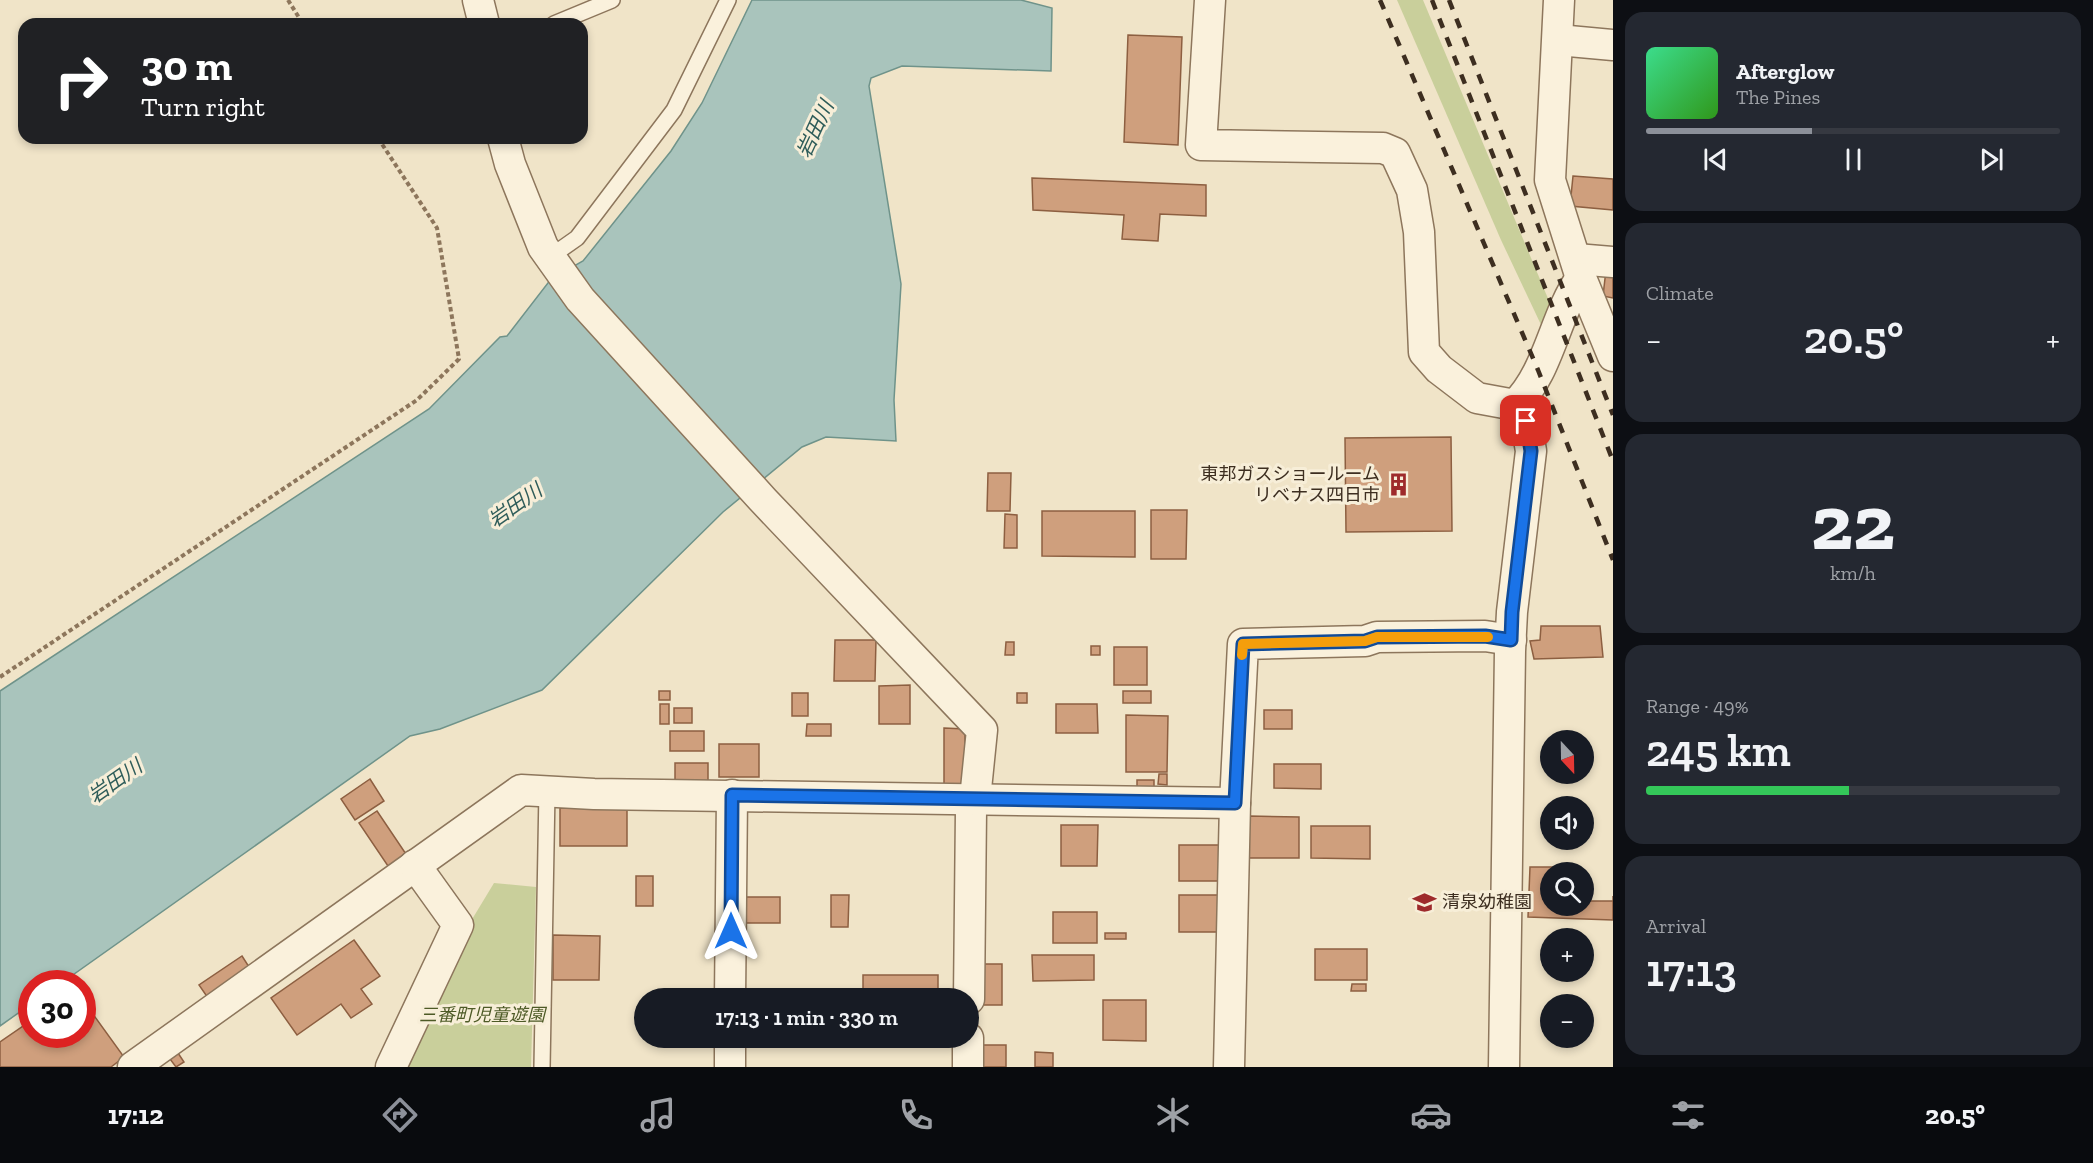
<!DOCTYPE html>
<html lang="en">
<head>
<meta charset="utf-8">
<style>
  :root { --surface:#171b24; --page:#242831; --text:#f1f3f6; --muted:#9ea1a6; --line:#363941; --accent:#8c9099 }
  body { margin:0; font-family:"Zilla Slab","Noto Sans JP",serif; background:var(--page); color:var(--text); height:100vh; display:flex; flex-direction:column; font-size:22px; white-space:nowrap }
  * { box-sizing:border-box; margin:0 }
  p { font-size:20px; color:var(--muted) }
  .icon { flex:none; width:33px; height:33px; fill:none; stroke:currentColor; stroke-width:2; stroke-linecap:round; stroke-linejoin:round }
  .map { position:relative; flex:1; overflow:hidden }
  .panel { display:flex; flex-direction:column; gap:12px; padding:12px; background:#0d0f14; width:480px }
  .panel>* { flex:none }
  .top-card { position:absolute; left:18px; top:18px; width:570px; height:126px; border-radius:18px; box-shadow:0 3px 9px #0003; background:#202124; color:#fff; overflow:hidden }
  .needle { width:39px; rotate:158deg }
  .controls { position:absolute; left:1540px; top:730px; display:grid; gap:12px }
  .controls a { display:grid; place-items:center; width:54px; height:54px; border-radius:50%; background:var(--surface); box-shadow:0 3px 9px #0003; font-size:30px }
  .speed { position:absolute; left:18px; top:970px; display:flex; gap:12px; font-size:30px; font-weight:700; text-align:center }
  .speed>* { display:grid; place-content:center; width:78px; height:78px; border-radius:50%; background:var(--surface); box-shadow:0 3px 9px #0003; line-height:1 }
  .speed .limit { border:9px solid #d22; background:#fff; color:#111 }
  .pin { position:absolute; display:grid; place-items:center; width:51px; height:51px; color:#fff; margin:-26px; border-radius:12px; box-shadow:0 3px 9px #0006 }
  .me { position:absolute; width:66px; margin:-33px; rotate:0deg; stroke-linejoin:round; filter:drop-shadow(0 0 4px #0008) }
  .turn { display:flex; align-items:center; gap:21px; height:126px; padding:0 24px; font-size:27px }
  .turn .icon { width:78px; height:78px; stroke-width:2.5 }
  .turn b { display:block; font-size:42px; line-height:51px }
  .big { font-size:45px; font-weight:600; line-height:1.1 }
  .panel .card { flex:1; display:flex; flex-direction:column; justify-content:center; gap:9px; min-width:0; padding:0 21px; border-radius:18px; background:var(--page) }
  .panel .dial { align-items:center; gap:0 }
  .dial b { font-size:78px; line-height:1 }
  .song { display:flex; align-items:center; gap:18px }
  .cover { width:72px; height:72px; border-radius:9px; background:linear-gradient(135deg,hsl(150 70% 55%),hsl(110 70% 35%)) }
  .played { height:6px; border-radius:3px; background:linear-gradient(90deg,var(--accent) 40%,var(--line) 40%) }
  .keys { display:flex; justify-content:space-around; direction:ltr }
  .heat { display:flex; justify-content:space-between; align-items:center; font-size:33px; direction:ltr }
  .charge { height:9px; border-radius:4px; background:linear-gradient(90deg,#34c759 49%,var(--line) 0) }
  .trip { position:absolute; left:634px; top:988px; width:345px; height:60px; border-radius:30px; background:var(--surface); box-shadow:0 3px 9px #0003; font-weight:600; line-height:60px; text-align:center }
  .tabs { display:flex; height:96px; justify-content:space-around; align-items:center; background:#090b0e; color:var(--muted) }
  .tabs .icon { width:42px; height:42px }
  .tabs .on { color:var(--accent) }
  .tabs b { font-size:27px; color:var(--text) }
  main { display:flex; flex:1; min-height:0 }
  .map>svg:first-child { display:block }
  .green { fill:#c9cf9b }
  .water { fill:#a9c4bc; stroke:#6f938a; stroke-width:1.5 }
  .building { fill:#cf9f7d; stroke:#8d5f41; stroke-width:1.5 }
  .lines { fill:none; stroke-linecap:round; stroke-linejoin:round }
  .lane-casing { stroke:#8d765c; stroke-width:18 }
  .street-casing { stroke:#8d765c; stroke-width:33 }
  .path { stroke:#8d765c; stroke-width:4; stroke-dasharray:4.5 3; stroke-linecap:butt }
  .lane { stroke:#faf1dc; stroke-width:15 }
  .street { stroke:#faf1dc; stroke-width:30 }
  .rail { stroke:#3d2e20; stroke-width:4.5; stroke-dasharray:10 10; stroke-linecap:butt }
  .route-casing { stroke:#114b97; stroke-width:15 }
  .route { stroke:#1a73e8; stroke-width:10 }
  .slow { stroke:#f59e0b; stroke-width:10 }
  .labels { text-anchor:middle; stroke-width:6; stroke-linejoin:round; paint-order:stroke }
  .poi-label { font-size:18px; fill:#3d2e20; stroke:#f7eed8; text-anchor:end }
  .park-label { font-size:18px; font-style:italic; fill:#4d5a26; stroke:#f7eed8 }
  .water-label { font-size:20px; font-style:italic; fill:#2f5d5a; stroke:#f7eed8 }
</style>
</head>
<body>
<main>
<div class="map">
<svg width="1613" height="1067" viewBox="0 0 1613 1067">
  <rect width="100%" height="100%" fill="#f0e4c8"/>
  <g class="green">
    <polygon points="1397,0 1423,0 1552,308 1543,329 1501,240"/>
    <polygon points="494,883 536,887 531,1067 402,1067 468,926"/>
  </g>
  <polygon class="water" points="752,0 1021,0 1052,8 1051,71 902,66 871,78 869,86 901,284 894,400 896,441 826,437 802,447 723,512 542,690 440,729 410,736 60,984 32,984 31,1004 0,1026 0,691 429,409 500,337 507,336 551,279 583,261 671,151 702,103"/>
  <g class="building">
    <polygon points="1128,35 1182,37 1178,145 1124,142"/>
    <polygon points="1573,176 1613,179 1613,210 1570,206"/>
    <polygon points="1032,178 1206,185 1206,216 1160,214 1158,241 1122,239 1124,215 1033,210"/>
    <polygon points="1606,270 1613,271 1613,298 1603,296"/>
    <polygon points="1451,437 1452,531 1346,532 1345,438"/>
    <polygon points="988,473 1011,473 1010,511 987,511"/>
    <polygon points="1151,510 1187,510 1186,559 1151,559"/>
    <polygon points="1042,511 1135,511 1135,557 1042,556"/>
    <polygon points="1005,514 1017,515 1017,548 1004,548"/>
    <polygon points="1541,626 1600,626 1603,657 1534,659 1530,641 1540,640"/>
    <polygon points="835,640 876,640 875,681 834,681"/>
    <polygon points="1006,642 1014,642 1014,655 1005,655"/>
    <rect x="1091" y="646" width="9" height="9"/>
    <rect x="1114" y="647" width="33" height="38"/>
    <polygon points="910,685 910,724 879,724 879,686"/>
    <rect x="659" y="691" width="11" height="9"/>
    <rect x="1123" y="691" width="28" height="12"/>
    <rect x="792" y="693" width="16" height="23"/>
    <rect x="1017" y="693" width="10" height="10"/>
    <rect x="660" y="704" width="9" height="20"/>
    <polygon points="1056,704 1097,704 1098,733 1056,733"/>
    <rect x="674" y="708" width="18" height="15"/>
    <rect x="1264" y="710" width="28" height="19"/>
    <polygon points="1126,715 1168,716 1167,772 1126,772"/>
    <polygon points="807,724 831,724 831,736 806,736"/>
    <polygon points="944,728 965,729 965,789 944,789"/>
    <rect x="670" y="731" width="34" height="20"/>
    <rect x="719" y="744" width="40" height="33"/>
    <rect x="675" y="763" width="33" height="22"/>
    <polygon points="1274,764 1321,764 1321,789 1274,788"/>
    <polygon points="1159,774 1167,774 1167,785 1158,784"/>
    <polygon points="370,779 384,801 355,820 341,799"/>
    <rect x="1137" y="780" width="17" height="8"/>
    <rect x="560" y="808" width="67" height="38"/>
    <polygon points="377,811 408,857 390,869 359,823"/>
    <polygon points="1249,816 1299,817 1299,858 1249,858"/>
    <polygon points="1061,825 1098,825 1097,866 1061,866"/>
    <polygon points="1311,826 1370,826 1370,859 1311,858"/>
    <rect x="1179" y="845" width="43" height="36"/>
    <polygon points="1530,867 1560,867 1560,873 1551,873 1551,906 1584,906 1584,901 1613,901 1613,896 1613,920 1528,917"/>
    <rect x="636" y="876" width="17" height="30"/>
    <polygon points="831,895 849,895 848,927 831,927"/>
    <rect x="1179" y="895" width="41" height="37"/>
    <rect x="744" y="897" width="36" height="26"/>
    <rect x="1053" y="912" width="44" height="31"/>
    <rect x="1105" y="933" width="21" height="6"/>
    <polygon points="553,935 600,936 599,980 553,980"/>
    <polygon points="354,940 380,976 361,989 372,1004 351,1018 341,1004 297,1035 271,998"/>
    <rect x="1315" y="949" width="52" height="31"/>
    <polygon points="1032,955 1094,955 1094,980 1033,981"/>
    <polygon points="242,956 251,970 208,998 199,985"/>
    <rect x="979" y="964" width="23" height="41"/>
    <rect x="863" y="975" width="75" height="20"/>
    <polygon points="1352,984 1366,984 1366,991 1351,991"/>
    <polygon points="82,999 124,1057 111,1067 0,1067 0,1042 32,1020 32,1035 82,1035"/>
    <polygon points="1103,1000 1146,1000 1146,1041 1103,1040"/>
    <rect x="978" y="1045" width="28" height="22"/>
    <polygon points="1035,1052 1053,1053 1053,1067 1035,1067"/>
    <polygon points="178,1053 184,1062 176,1067 170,1059"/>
  </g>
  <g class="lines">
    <defs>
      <g id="lane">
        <polyline points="554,24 612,0"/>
        <polyline points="550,257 577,238 674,110 728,0"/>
        <polyline points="542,1067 547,791"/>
      </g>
      <g id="street">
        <polyline points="478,0 484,24"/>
        <polyline points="1210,0 1201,145 1383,148 1395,153 1412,190 1419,232 1424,352 1439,369 1477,398 1515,405 1526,421 1531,451 1512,612 1510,651 1504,1067"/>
        <polyline points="1559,0 1550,180 1581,278 1613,356"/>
        <polyline points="1558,40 1613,45"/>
        <polyline points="503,138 510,164 543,247 580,299 764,501 982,730 975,799 971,810 969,999"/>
        <polyline points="1576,259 1613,262"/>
        <path d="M1515,405C1549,372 1554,317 1581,278"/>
        <polyline points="730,999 732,795"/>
        <polyline points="133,1067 521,790 594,794 1235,803"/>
        <polyline points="391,1067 458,925 415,865"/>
        <polyline points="730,1067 730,1038"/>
        <polyline points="968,1067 968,1038"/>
        <polyline points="1229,1067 1235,803 1243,644 1365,641 1377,637 1485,636 1511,640"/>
      </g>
    </defs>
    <use href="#lane" class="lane-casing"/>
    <use href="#street" class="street-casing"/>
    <g class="path">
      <polyline points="288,0 303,24"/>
      <polyline points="0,677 417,400 459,359 437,228 378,138"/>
    </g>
    <use href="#lane" class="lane"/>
    <use href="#street" class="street"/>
    <g class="rail">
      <polyline points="1380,0 1538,370 1613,560"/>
      <polyline points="1432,0 1613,461"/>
      <polyline points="1449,0 1613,415"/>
    </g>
  </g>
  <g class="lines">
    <defs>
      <polyline id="route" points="731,931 732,795 1235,803 1243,644 1365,641 1377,637 1485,636 1511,640 1512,612 1531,451 1526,421"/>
    </defs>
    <use href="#route" class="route-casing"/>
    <use href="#route" class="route"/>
    <polyline class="slow" points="1242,655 1243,644 1365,641 1377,637 1488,637"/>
  </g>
  <defs>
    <symbol id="building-bare" viewBox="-9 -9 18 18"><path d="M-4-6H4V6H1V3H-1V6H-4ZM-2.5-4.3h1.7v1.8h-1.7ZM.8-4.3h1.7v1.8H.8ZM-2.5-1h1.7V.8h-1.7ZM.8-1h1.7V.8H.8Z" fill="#9e2a2b" stroke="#f7eed8" stroke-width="2.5" paint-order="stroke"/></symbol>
    <symbol id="school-bare" viewBox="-9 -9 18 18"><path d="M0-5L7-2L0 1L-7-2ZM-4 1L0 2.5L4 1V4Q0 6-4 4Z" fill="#9e2a2b" stroke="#f7eed8" stroke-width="2.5" paint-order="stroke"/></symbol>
  </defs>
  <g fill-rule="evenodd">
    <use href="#building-bare" x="1382" y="468" width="33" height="33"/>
    <use href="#school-bare" x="1408" y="886" width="33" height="33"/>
  </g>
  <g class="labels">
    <g class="poi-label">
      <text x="1380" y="480">東邦ガスショールーム<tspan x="1380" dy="21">リベナス四日市</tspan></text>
      <text x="1442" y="908" text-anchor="start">清泉幼稚園</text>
    </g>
    <g class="park-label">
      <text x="482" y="1021">三番町児童遊園</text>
    </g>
    <g class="water-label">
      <text transform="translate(815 129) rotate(-65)" y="7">岩田川</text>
      <text transform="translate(515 505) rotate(-35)" y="7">岩田川</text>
      <text transform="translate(115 781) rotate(-35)" y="7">岩田川</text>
    </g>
  </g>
</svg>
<div class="controls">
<a><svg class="needle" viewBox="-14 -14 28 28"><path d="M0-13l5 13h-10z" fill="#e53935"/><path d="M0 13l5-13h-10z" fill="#9ea1a6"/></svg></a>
<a><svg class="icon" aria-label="sound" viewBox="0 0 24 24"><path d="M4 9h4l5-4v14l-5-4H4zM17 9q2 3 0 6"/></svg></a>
<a><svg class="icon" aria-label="search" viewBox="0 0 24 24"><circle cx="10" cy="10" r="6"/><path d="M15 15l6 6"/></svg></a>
<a>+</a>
<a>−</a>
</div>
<div class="speed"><div class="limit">30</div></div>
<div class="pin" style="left:1526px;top:421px;background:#d93025"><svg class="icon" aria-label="arrive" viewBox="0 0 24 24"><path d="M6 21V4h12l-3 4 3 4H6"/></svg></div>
<svg class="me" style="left:731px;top:931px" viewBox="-20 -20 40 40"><path d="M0-17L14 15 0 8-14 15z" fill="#1a73e8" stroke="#fff" stroke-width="4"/></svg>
<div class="trip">17:13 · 1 min · 330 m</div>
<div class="top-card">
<div class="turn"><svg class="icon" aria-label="right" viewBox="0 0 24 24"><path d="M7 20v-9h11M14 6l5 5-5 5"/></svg><div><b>30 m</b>Turn right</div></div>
</div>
</div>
<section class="panel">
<div class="card">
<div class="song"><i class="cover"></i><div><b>Afterglow</b><p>The Pines</p></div></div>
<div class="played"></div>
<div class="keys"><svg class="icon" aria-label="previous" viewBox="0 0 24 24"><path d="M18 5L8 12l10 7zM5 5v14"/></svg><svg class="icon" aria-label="pause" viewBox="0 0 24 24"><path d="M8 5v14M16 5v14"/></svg><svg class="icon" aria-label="next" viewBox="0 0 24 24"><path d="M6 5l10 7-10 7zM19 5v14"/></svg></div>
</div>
<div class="card"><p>Climate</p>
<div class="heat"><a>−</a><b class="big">20.5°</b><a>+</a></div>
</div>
<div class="card dial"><b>22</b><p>km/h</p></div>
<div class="card"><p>Range · 49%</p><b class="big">245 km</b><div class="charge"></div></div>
<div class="card"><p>Arrival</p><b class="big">17:13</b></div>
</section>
</main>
<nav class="tabs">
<b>17:12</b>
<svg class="icon on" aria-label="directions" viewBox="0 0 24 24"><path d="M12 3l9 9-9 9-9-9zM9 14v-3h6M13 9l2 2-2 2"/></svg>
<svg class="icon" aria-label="music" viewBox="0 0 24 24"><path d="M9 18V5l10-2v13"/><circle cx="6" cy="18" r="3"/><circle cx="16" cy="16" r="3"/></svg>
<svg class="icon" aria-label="phone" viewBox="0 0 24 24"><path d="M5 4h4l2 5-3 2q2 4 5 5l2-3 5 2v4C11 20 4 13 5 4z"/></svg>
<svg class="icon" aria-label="climate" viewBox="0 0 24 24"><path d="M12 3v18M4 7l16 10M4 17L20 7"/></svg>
<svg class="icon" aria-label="car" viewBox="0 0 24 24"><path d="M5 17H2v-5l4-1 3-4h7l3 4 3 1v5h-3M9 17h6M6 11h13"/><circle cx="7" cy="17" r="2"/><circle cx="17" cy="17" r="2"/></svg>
<svg class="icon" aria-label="filters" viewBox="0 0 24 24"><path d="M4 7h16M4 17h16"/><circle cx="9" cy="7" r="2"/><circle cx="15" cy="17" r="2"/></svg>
<b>20.5°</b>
</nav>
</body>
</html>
